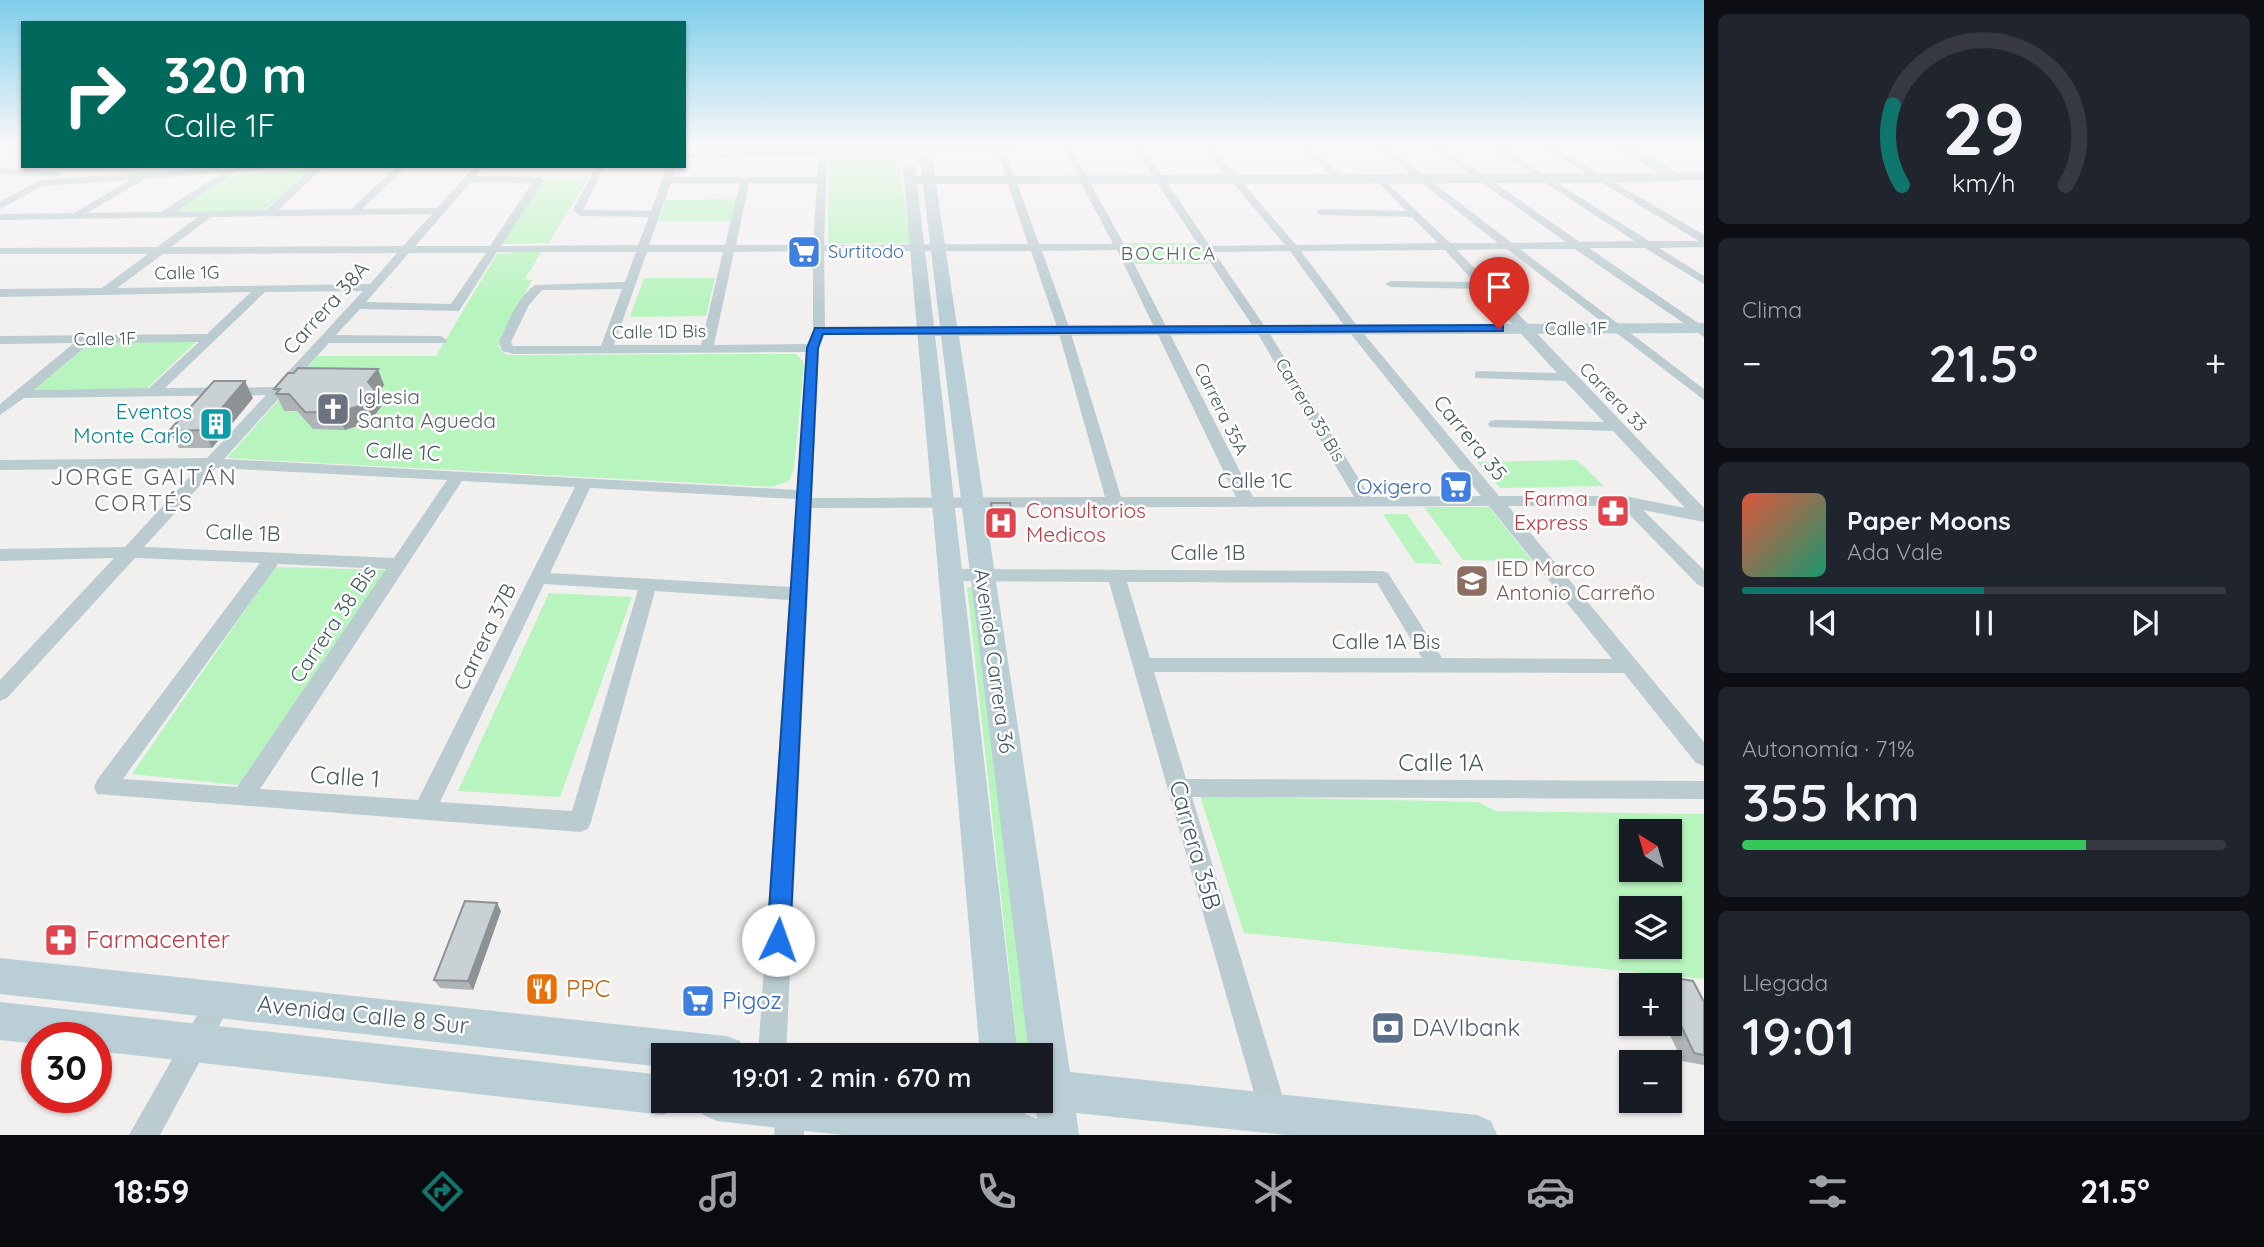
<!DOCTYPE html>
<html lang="es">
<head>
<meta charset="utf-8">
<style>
  :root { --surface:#171b24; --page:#20242c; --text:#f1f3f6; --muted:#9ea1a6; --line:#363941; --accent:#0f766e }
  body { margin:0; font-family:Quicksand,sans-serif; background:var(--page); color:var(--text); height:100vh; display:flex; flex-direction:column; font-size:26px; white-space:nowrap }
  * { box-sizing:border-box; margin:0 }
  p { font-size:23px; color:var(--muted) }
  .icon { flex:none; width:38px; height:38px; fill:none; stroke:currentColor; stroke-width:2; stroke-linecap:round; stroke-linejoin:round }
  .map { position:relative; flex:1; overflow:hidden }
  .drawer { display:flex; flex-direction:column; gap:14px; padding:14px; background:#0d0f14; width:560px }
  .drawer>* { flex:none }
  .top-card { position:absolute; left:21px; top:21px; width:665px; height:147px; border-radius:0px; box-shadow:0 2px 5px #0004; background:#00695c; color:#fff; overflow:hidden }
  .needle { width:46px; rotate:323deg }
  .buttons { position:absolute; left:1619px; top:819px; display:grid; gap:14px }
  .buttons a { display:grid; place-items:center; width:63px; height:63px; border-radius:0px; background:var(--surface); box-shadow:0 2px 5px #0004; font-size:35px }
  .speed { position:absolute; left:21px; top:1022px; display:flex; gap:14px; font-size:35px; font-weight:700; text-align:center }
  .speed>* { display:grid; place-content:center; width:91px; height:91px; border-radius:50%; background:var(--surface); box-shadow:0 2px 5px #0004; line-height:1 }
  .speed .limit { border:10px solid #d22; background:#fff; color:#111 }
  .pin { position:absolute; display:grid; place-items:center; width:60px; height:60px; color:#fff; margin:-72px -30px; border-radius:50% 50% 50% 0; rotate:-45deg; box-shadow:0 0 7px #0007 }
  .pin .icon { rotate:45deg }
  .me { position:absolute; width:77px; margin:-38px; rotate:3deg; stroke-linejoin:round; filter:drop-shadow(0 0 5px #0008) }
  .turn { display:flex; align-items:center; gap:24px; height:147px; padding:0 28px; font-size:32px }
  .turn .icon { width:91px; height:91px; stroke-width:2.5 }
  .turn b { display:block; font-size:49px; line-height:60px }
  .big { font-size:52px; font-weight:600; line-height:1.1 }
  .drawer .tile { flex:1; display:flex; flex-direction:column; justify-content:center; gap:10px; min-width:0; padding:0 24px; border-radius:10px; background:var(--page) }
  .drawer .dial { align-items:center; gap:0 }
  .dial svg { height:182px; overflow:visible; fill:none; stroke:var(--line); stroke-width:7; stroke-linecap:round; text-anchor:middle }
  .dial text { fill:var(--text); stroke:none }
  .song { display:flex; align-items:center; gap:21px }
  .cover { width:84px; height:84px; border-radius:10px; background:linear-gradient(135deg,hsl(10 70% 55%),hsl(160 70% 35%)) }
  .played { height:7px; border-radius:4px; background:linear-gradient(90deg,var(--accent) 50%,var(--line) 50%) }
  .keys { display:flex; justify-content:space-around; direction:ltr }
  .heat { display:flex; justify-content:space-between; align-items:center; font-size:38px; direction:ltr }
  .charge { height:10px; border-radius:5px; background:linear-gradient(90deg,#34c759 71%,var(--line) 0) }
  .trip { position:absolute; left:651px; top:1043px; width:402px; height:70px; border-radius:0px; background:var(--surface); box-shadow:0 2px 5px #0004; font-weight:600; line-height:70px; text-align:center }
  .tab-bar { display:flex; height:112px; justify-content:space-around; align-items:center; background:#090b0e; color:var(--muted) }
  .tab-bar .icon { width:49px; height:49px }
  .tab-bar .current { color:var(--accent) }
  .tab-bar b { font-size:32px; color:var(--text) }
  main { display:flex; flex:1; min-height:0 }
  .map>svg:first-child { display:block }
  .green { fill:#b8f4be; fill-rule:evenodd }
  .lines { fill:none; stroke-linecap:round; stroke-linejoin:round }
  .street { fill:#bbccd0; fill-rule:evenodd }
  .secondary { fill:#bacfd5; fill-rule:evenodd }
  .wall { fill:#aeb4b6 }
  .shaded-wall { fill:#8d9294 }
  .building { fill:#cad1d4; stroke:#8d9294; stroke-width:2 }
  .route { fill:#1a73e8; stroke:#114b97; stroke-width:2 }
  .labels { text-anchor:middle; stroke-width:5; stroke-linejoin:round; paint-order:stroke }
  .far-shop-label { font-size:18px; fill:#366cbe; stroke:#fff; text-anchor:start }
  .far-street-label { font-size:18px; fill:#455a5f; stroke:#fff }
  .far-neighbourhood-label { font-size:19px; letter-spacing:2px; fill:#5b6265; stroke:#fff }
  .street-label { font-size:21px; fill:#455a5f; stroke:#fff }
  .worship-label { font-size:21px; fill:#5b616d; stroke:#fff; text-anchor:start }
  .culture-label { font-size:21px; fill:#0d838f; stroke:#fff; text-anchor:end }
  .shop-label { font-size:21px; fill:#366cbe; stroke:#fff; text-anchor:end }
  .health-label { font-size:21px; fill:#be3a42; stroke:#fff; text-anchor:end }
  .education-label { font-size:21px; fill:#785e54; stroke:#fff; text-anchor:start }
  .neighbourhood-label { font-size:23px; letter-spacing:2px; fill:#5b6265; stroke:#fff }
  .near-street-label { font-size:24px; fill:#455a5f; stroke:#fff }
  .near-health-label { font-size:24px; fill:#be3a42; stroke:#fff; text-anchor:start }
  .near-food-label { font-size:24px; fill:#c56008; stroke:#fff; text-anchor:start }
  .near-shop-label { font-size:24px; fill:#366cbe; stroke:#fff; text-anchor:start }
  .near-service-label { font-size:24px; fill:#4e5e75; stroke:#fff; text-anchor:start }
</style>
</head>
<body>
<main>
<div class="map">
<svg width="1704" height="1135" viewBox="0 0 1704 1135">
  <rect width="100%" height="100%" fill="#f2efef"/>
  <g class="green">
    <polygon points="898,153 910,243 828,244 829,155"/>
    <polygon points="315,169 262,211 174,213 230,175"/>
    <polygon points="588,178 549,243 501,244 544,179"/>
    <polygon points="738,199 733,221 658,221 666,200"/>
    <polygon points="1125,243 1196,243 1209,264 1135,264"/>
    <polygon points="543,249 525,279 532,280 498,345 502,352 508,355 796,354 804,363 794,468 789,481 772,487 227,458 318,356 436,356 497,254"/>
    <polygon points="644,278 715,278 706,316 630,317"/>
    <polygon points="197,341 146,389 34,390 92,342"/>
    <polygon points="1577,460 1604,486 1500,488 1477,462"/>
    <polygon points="1424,507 1489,507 1532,561 1463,560"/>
    <polygon points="1383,514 1407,514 1442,564 1415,563"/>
    <polygon points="275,567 389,570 238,785 132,774"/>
    <polygon points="967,587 975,587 1031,1055 1023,1053 1017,1043"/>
    <polygon points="549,593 632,597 560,797 458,791"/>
    <path d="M1200,796L1479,802L1495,811L1704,814V979L1244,933ZM1631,831H1670V870H1631ZM1631,908H1670V947H1631Z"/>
  </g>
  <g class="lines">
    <g class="street">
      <path d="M1000,145H1078L1071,148L1124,244L1253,497H1354L1258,334L1132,145H1141L1210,246L1285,245L1201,145H1210L1296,245L1438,243L1412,217L1321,215L1316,212L1321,209L1406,211L1378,182V178L1381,177L1450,243H1498L1374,145H1384L1512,243L1566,242L1429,145H1439L1580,242L1635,241L1487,145H1497L1649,241H1699L1539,145H1550L1704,235V247L1659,248L1704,276V284L1645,248H1589L1704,327V337L1575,249H1520L1704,389V400L1507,249L1457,250L1704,508V522L1643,510L1704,570V587L1698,585L1621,506H1508L1704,742V766L1696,763L1624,673L1154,672L1186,779L1704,781V799L1192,797L1288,1114L1284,1124L1274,1128L1264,1124L1260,1114L1109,582L951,581L942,575L951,569L1382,571L1388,573L1442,658L1612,659L1489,506L812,508L786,1055H758L789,600L655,591L591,822L588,829L580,832L97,794L94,787L97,780L260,563L135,558L7,698L0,701V680L114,558L0,561V549L125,547L198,468L0,470V460L207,458L266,395L24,398L0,415V404L74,343L0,344V336L207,334L251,292L0,297V289L102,288L148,254H0V248L157,247L198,217L0,220V214L74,213L130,180L42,186L0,209V202L40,180L241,166H289L236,172L175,212L266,210L315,166H325L278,210L351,209L397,166H407L362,209L437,208L475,166H484L476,176L539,177L544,180L501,246L638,245L649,217L580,216L573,210L596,166H605L583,210L651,211L667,166H677L673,177H817L818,155L684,158V152ZM1063,148L1113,244H1039L1005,150ZM997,151L1028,244L824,245L827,155ZM222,173L161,212L87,213L145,179ZM471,182L532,183L490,246H415ZM671,183H740L725,245H649ZM749,183H817L813,245H736ZM432,214L403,246L171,247L211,217ZM1117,250L1236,497H1121L1070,330L1042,251ZM1445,250L1474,282L1391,281L1385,284L1391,287L1480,289L1557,373L1480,371L1475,372V378L1565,381L1604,422L1495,420L1490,421L1488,424L1490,427L1613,431L1685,508L1625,496H1499L1354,322L1301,251ZM813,251V331L808,344L714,345L734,252ZM824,251H1031L1058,330L1105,497L812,498L819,348L824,335H926L932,331L926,327H825ZM1290,251L1346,328L1481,496L1370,497L1270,334L1214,252ZM497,252H636L625,282L535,285C516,299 509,321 499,342L502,351L514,354L806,352L797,490L224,459L329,343H446L447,340L441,336L336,335L360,309L459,311ZM647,252H723L701,345H614ZM397,253L370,284L117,288L163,254ZM409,253H486L451,304L366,302ZM622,289L601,346H513L511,342L529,305L542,290ZM363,291L274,387L165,388L265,292ZM199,342L149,388L34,390L90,343ZM216,468L447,480L394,558L144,547ZM462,481L575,487L418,800L260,789ZM590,488L796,499L790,587L550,573ZM278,564L386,569L237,787L123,779ZM1127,582L1377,583L1422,658H1150ZM544,584L638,590L572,811L440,802Z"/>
      <polygon points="1297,145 1307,145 1345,178 1345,182 1339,182"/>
      <polygon points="0,168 57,171 62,174 57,177 0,174"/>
      <polygon points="220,987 229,991 233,1000 160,1135 129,1135 211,991"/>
      <polygon points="779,1101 801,1101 804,1109 804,1135 774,1135 776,1109"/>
    </g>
    <g class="secondary">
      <path d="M918,145H930L935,176L1659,173L1610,145H1626L1678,173L1704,172V180L1602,183L936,184L957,326L1704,323V333L959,336L1070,1072L1477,1115L1491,1121L1497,1135H1286L1076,1113L1079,1135H843L717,1121L703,1115L697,1101H899L984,1110L983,1101H1023L1025,1114L1037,1119L1035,1106L1026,1101H1041V1055H1029L941,336H935L1018,1055H980L903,168L904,165H914L916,176H922ZM917,184H923L940,326H934Z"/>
      <polygon points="0,958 726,1036 740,1041 745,1055 663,1055 663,1067 0,994"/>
      <polygon points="0,1002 663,1075 663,1101 681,1101 677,1109 663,1115 96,1051 96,1038 37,1038 37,1044 0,1040"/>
    </g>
  </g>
  <g class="wall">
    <polygon points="384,385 377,396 381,407 369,422 345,430 313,429 297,411 284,411 274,389"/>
    <polygon points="253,398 212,448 179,448 169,431"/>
    <polygon points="991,503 1013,524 1011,533 993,533 990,512"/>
    <polygon points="501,911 473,990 440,988 434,980"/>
    <polygon points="1657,975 1704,1002 1704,1065 1682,1061 1665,1024 1670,1024 1670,985 1647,985 1646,984"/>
  </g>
  <g class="shaded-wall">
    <polygon points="378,369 384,385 377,396 381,407 369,422 345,430 337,413 368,382"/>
    <polygon points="245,381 253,398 212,448 203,430"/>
    <polygon points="497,903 501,911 473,990 468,981"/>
  </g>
  <g class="building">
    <polygon points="298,368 378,369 368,382 375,390 362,405 337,413 305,412 289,394 276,394 280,389 274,389 288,373 294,373"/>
    <polygon points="214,381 245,381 203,430 169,431"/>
    <polygon points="991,503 1010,503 1013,524 994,524"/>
    <polygon points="465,901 497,903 468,981 434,980"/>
    <polygon points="1657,975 1693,981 1704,1002 1704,1055 1694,1053 1670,1002 1670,985 1661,985"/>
  </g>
  <linearGradient id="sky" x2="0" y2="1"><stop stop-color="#7fceea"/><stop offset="0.48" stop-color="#f9f8f8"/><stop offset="1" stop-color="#f9f8f8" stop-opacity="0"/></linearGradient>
  <rect width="1704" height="304" fill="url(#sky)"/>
  <polygon class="route" points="1499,325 1503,326 1503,331 823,334 818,348 790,940 786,948 778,951 770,948 767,940 807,348 815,328"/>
  <defs>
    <symbol id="supermarket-square" viewBox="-11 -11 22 22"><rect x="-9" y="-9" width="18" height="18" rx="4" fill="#3f7fe0" stroke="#fff"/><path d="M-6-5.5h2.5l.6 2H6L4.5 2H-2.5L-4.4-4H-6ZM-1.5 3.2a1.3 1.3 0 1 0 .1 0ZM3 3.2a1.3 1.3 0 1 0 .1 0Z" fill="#fff"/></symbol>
    <symbol id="church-square" viewBox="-11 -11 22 22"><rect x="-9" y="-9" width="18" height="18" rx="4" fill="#6b7280" stroke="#fff"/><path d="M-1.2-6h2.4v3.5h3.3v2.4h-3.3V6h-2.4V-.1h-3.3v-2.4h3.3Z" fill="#fff"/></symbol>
    <symbol id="building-square" viewBox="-11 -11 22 22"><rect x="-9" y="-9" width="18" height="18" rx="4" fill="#0f9aa8" stroke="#fff"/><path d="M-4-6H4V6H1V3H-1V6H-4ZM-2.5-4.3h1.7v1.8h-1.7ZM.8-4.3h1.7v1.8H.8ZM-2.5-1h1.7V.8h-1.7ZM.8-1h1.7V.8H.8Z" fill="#fff"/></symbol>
    <symbol id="pharmacy-square" viewBox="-11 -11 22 22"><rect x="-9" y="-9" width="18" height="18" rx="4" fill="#e0444e" stroke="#fff"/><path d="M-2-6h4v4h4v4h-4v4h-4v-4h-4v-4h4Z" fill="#fff"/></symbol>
    <symbol id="hospital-square" viewBox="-11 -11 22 22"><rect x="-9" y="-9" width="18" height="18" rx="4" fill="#e0444e" stroke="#fff"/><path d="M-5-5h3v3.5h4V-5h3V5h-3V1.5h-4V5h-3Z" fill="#fff"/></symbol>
    <symbol id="school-square" viewBox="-11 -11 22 22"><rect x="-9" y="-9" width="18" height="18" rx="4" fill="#8d6e63" stroke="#fff"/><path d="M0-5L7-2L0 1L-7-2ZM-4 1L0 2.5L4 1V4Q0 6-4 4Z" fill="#fff"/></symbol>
    <symbol id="restaurant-square" viewBox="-11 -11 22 22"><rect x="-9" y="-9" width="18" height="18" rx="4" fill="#e8710a" stroke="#fff"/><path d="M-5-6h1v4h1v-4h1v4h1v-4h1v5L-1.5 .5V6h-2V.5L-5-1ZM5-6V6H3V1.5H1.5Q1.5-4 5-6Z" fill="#fff"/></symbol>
    <symbol id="bank-square" viewBox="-11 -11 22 22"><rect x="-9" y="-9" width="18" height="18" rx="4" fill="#5c6f8a" stroke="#fff"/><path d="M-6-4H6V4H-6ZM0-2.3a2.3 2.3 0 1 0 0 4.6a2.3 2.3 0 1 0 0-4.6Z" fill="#fff"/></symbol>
  </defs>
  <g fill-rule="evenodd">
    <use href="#supermarket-square" x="785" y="233" width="38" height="38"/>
    <use href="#church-square" x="314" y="390" width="38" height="38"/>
    <use href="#building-square" x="197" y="405" width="38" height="38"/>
    <use href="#supermarket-square" x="1437" y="468" width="38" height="38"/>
    <use href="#pharmacy-square" x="1594" y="492" width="38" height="38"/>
    <use href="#hospital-square" x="982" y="504" width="38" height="38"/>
    <use href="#school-square" x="1453" y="562" width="38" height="38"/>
    <use href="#pharmacy-square" x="42" y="921" width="38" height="38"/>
    <use href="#restaurant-square" x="523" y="970" width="38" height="38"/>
    <use href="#supermarket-square" x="679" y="982" width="38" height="38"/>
    <use href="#bank-square" x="1369" y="1009" width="38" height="38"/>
  </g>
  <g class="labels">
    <g class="far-shop-label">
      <text x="828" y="258">Surtitodo</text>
    </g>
    <g class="far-street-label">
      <text transform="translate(187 273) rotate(-1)" y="6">Calle 1G</text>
      <text x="1576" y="335">Calle 1F</text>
      <text transform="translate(659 332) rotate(-1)" y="6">Calle 1D Bis</text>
      <text transform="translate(105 339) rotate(-1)" y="6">Calle 1F</text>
      <text transform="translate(1613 397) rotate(46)" y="6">Carrera 33</text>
      <text transform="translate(1221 409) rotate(64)" y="6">Carrera 35A</text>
      <text transform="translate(1310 410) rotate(59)" y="6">Carrera 35 Bis</text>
    </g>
    <g class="far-neighbourhood-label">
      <text x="1169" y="260">BOCHICA</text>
    </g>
    <g class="street-label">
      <text transform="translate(326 308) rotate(-48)" y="7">Carrera 38A</text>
      <text transform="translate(1470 438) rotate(51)" y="7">Carrera 35</text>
      <text transform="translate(403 452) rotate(3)" y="7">Calle 1C</text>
      <text x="1255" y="488">Calle 1C</text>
      <text transform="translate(243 533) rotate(2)" y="7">Calle 1B</text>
      <text x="1208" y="560">Calle 1B</text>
      <text transform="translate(333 624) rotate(-56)" y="7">Carrera 38 Bis</text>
      <text transform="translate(485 637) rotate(-64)" y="7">Carrera 37B</text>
      <text x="1386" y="649">Calle 1A Bis</text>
      <text transform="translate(994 661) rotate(82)" y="7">Avenida Carrera 36</text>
    </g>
    <g class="worship-label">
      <text x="358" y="404">Iglesia<tspan x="358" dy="24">Santa Agueda</tspan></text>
    </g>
    <g class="culture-label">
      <text x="192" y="419">Eventos<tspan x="192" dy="24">Monte Carlo</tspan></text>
    </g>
    <g class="shop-label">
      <text x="1432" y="494">Oxigero</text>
    </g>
    <g class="health-label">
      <text x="1588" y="506">Farma<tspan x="1588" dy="24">Express</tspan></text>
      <text x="1026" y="518" text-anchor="start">Consultorios<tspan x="1026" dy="24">Medicos</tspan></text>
    </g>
    <g class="education-label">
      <text x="1496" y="576">IED Marco<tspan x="1496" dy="24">Antonio Carreño</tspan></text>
    </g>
    <g class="neighbourhood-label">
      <text x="144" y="485">JORGE GAITÁN<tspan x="144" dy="26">CORTÉS</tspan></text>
    </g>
    <g class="near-street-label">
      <text x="1441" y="771">Calle 1A</text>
      <text transform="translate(345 777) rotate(4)" y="8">Calle 1</text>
      <text transform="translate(1195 845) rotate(74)" y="8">Carrera 35B</text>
      <text transform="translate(363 1015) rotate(6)" y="8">Avenida Calle 8 Sur</text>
    </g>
    <g class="near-health-label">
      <text x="86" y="948">Farmacenter</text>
    </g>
    <g class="near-food-label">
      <text x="566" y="997">PPC</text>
    </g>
    <g class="near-shop-label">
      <text x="722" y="1009">Pigoz</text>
    </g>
    <g class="near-service-label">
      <text x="1412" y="1036">DAVIbank</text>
    </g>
  </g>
</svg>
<div class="buttons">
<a><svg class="needle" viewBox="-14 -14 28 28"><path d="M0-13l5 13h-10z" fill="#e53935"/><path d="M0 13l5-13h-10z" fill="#9ea1a6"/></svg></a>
<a><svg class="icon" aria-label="layers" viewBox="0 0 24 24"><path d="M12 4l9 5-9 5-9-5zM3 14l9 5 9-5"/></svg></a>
<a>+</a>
<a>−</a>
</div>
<div class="speed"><div class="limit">30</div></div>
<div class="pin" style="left:1499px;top:329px;background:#d93025"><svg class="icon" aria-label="arrive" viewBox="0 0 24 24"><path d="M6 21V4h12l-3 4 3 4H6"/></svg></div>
<svg class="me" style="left:778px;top:940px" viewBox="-20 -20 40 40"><circle r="19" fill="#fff"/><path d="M0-13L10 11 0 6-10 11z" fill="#1a73e8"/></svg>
<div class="trip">19:01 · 2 min · 670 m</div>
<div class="top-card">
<div class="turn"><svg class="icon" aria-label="right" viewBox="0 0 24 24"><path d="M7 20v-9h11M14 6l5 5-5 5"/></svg><div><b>320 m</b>Calle 1F</div></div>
</div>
</div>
<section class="drawer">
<div class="tile dial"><svg viewBox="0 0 100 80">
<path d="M14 69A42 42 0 1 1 86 69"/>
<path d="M14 69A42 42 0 0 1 10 34" stroke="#0f766e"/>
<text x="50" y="56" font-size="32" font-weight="700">29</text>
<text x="50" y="72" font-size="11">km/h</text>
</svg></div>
<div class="tile"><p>Clima</p>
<div class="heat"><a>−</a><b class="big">21.5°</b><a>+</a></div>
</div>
<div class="tile">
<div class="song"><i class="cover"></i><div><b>Paper Moons</b><p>Ada Vale</p></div></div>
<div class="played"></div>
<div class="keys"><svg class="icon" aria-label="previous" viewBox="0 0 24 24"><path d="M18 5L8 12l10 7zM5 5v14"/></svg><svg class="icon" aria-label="pause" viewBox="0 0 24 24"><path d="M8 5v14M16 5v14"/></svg><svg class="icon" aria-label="next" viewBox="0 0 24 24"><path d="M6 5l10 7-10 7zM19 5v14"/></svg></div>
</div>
<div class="tile"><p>Autonomía · 71%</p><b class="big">355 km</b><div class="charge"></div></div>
<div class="tile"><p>Llegada</p><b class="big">19:01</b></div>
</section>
</main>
<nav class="tab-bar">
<b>18:59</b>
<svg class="icon current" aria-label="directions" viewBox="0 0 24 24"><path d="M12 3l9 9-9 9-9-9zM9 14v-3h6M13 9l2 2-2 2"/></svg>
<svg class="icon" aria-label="music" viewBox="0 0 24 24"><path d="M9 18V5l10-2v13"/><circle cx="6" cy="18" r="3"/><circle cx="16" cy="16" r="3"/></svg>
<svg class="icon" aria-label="phone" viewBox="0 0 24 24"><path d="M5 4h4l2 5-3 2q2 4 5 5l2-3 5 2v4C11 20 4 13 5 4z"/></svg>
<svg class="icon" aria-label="climate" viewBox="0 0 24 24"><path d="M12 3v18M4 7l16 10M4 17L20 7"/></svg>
<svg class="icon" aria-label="car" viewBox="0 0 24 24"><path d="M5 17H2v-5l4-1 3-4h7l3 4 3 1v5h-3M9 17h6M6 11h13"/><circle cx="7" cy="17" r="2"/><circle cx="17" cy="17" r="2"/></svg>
<svg class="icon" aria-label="filters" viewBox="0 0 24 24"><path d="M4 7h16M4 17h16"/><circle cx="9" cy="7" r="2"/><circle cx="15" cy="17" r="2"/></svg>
<b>21.5°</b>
</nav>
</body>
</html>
